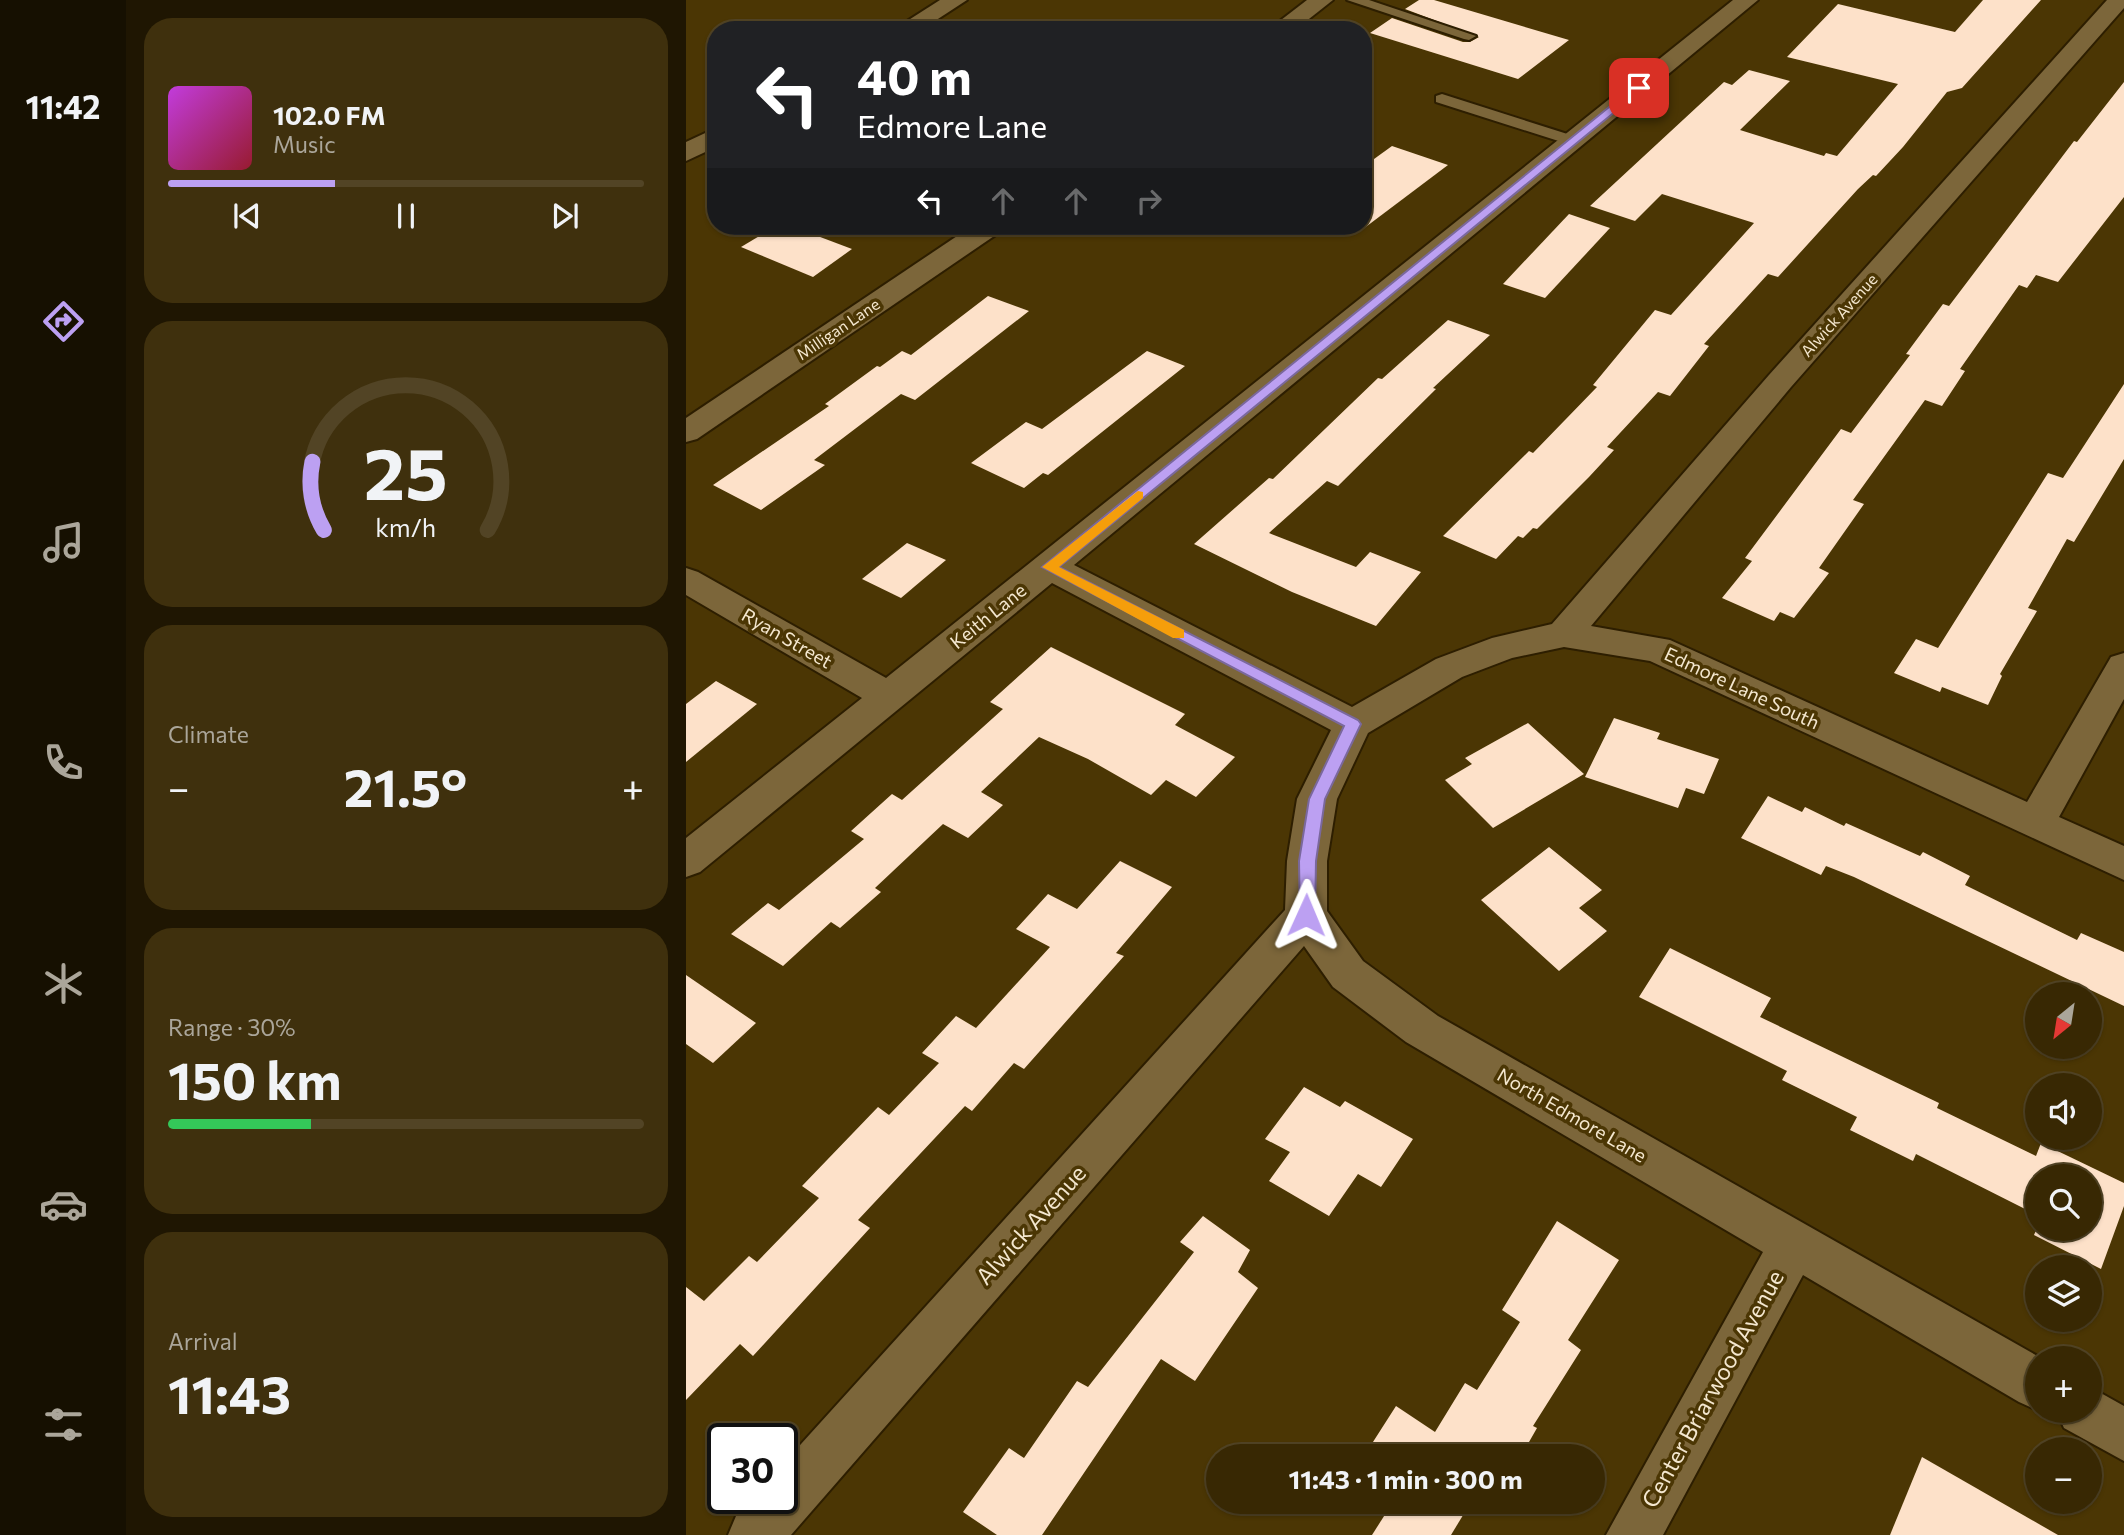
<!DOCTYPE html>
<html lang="en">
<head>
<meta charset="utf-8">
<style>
  :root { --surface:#382803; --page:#3f300d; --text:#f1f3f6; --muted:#aba69a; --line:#524425; --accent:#bca0f2 }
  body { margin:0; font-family:Commissioner,sans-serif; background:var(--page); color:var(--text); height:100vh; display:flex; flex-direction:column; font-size:26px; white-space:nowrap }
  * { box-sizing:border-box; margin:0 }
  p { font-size:23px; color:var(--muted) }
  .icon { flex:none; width:38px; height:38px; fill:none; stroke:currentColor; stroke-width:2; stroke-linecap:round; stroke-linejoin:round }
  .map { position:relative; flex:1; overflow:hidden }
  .sheet { display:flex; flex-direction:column; gap:18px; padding:18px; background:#1f1602; width:560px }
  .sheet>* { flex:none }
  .hud { position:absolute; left:21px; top:21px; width:665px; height:214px; border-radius:28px; box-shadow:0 2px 5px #0004,0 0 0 2px var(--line); background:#202124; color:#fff; overflow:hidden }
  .needle { width:46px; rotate:210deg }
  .fabs { position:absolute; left:1339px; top:982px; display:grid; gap:14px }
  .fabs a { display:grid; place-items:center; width:77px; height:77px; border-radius:50%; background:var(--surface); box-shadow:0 2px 5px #0004,0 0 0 2px var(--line); font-size:35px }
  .speed { position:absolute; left:21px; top:1423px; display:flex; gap:14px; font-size:35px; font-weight:700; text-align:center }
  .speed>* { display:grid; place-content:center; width:91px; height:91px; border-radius:50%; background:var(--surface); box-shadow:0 2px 5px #0004,0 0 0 2px var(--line); line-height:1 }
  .speed .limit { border:4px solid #111; border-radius:10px; background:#fff; color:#111 }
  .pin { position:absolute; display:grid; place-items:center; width:60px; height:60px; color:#fff; margin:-30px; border-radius:14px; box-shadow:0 4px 10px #0006 }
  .me { position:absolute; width:77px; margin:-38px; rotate:1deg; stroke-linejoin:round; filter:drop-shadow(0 0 5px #0008) }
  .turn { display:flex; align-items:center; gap:24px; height:147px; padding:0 35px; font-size:32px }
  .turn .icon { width:91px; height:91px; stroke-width:2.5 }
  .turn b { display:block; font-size:49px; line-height:60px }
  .lanes { display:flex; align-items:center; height:66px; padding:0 35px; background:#0003; justify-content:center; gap:35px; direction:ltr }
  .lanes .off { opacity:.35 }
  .big { font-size:52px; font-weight:700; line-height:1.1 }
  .sheet .card { flex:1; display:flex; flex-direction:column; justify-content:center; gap:10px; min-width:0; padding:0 24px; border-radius:28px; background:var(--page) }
  .sheet .dial { align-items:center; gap:0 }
  .dial svg { height:182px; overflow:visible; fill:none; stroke:var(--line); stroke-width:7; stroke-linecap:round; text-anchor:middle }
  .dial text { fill:var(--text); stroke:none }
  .song { display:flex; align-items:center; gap:21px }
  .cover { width:84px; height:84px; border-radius:10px; background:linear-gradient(135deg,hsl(290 70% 55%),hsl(350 70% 35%)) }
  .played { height:7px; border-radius:4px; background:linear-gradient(90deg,var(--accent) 35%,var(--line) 35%) }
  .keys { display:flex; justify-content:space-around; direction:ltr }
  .heat { display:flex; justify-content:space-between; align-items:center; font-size:38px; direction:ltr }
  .charge { height:10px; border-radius:5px; background:linear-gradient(90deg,#34c759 30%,var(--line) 0) }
  .trip { position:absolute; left:520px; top:1444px; width:399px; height:70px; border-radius:35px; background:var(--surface); box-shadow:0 2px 5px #0004,0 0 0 2px var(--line); font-weight:700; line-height:70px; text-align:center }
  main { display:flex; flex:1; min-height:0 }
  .menu { display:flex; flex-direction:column; width:126px; justify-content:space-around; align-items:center; background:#161001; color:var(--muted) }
  .menu .icon { width:49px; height:49px }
  .menu .on { color:var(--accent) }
  .menu b { font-size:32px; color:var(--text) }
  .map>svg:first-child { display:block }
  .building { fill:#fde1c9 }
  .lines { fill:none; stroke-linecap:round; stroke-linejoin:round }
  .service-casing { stroke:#2d1e00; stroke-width:4 }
  .minor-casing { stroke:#2d1e00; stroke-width:4 }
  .service { fill:#7c663a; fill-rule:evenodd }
  .minor { fill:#7c663a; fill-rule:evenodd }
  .route { fill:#bca0f2; stroke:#7a689d; stroke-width:2 }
  .slow { fill:#f59e0b }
  .labels { text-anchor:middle; stroke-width:7; stroke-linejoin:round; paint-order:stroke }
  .far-street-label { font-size:16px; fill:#f4e7cf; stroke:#4b3604 }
  .street-label { font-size:19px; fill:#f4e7cf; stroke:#4b3604 }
  .near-street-label { font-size:23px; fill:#f4e7cf; stroke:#4b3604 }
</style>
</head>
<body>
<main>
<nav class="menu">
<b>11:42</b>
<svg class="icon on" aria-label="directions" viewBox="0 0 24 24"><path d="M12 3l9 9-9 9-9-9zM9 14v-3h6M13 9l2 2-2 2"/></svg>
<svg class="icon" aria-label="music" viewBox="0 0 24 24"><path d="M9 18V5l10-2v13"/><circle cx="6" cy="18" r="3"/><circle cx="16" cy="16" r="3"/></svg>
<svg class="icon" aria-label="phone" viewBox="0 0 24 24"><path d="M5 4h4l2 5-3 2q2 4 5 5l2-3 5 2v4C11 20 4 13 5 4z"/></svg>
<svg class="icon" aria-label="climate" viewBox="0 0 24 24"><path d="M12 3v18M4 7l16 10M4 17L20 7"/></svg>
<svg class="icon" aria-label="car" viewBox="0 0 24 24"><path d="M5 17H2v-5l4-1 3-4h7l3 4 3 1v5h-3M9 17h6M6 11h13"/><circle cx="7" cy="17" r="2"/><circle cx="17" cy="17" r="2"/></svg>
<svg class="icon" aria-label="filters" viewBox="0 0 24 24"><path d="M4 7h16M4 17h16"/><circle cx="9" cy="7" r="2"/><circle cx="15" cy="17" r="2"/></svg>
</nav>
<section class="sheet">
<div class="card">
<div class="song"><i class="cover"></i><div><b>102.0 FM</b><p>Music</p></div></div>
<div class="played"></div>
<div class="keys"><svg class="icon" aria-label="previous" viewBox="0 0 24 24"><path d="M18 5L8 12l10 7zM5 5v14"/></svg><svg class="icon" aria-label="pause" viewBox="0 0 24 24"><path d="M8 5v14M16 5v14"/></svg><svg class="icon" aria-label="next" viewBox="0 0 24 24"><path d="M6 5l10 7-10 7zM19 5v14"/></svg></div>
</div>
<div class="card dial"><svg viewBox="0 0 100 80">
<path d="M14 69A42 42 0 1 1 86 69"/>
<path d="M14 69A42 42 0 0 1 9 39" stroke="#bca0f2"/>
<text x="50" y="56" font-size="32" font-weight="700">25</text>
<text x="50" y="72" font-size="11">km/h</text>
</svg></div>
<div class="card"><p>Climate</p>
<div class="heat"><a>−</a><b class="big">21.5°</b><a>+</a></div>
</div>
<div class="card"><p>Range · 30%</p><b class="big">150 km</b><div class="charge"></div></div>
<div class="card"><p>Arrival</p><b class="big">11:43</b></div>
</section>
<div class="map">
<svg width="1438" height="1535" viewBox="0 0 1438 1535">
  <rect width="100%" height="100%" fill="#4b3604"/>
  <g class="building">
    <polygon points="733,0 748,0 883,40 832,79 684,33 706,18 777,42 784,42 793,37 719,9"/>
    <polygon points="1297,0 1355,0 1276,88 1261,92 1217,147 1190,176 1187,175 1172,189 1092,277 1082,274 1018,344 1023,346 984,396 972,392 921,447 928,450 903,477 851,529 847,528 837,538 832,536 810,559 757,536 843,451 847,453 911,387 907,385 969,310 985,315 1068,223 976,194 949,221 904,206 1038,82 1046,85 1063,70 1104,81 1054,130 1138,156 1140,153 1151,156 1212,84 1101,57 1152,4 1269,32"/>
    <polygon points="1438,82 1438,197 1372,282 1350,275 1341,288 1333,285 1274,369 1279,371 1256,406 1239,400 1167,500 1178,504 1133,568 1143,573 1108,618 1094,612 1088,621 1036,598 1066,561 1059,558 1155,429 1165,433 1224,355 1220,354 1257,304 1263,306 1388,141 1391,142"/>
    <polygon points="706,146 762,165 677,229 677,167"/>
    <polygon points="883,214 924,228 859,298 817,284"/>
    <polygon points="90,226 105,226 166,249 127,277 55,247"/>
    <polygon points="302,296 343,311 229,400 215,394 128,460 139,465 75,510 27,485 143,406 139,404 191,366 194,367 216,351 225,355"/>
    <polygon points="762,320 804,335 747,388 750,389 652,486 641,481 583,533 670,567 684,552 735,572 690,626 606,592 508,544 583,478 587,479 692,378 696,379"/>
    <polygon points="461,351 499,366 362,475 357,473 338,488 285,463 340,422 356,429"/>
    <polygon points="1438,384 1438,459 1388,542 1381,539 1342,608 1351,611 1314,674 1316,676 1302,705 1256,687 1254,692 1208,673 1230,639 1252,648 1362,473 1377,478"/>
    <polygon points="221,543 260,560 215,598 176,579"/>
    <polygon points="365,647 499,714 489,725 549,757 510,797 480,780 465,795 402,759 353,737 295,792 317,805 282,838 257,824 189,888 195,892 154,928 145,922 97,966 45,934 82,903 93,910 178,839 165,831 206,794 216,800 317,709 304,702"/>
    <polygon points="30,681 71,704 0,762 0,704"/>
    <polygon points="928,718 974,733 971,739 1033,759 1018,794 1000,788 992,808 899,777"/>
    <polygon points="842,723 898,774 807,828 759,780 786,764 779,758"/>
    <polygon points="1082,796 1116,812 1119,807 1158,826 1160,823 1234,856 1237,852 1284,876 1279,885 1391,940 1395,933 1438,952 1438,1006 1168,877 1140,866 1135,875 1055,838"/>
    <polygon points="863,847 916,890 893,908 921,931 873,971 795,900"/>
    <polygon points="434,861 486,887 430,953 438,956 338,1069 328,1063 286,1111 279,1106 172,1220 184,1228 67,1356 54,1344 0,1400 0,1287 18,1301 63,1256 71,1262 133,1198 116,1186 192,1107 203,1115 253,1063 236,1053 270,1016 290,1028 364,947 330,929 362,894 391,909"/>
    <polygon points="984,948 1085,998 1074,1017 1253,1103 1251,1108 1350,1156 1355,1143 1438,1183 1438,1206 1415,1269 1348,1235 1351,1228 1404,1228 1404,1176 1351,1176 1351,1215 1230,1154 1227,1161 1164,1130 1171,1117 1096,1080 1101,1071 953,997"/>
    <polygon points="0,975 70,1023 27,1063 0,1044"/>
    <polygon points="618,1087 654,1107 659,1101 727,1139 695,1187 672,1174 643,1216 583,1181 604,1152 579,1139"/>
    <polygon points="517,1216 564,1250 552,1272 572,1288 509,1381 475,1359 356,1535 311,1535 277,1512 323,1448 338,1458 391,1381 402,1387 508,1252 494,1242"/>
    <polygon points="871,1221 933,1260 882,1340 895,1350 847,1426 851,1428 835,1456 678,1456 710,1406 749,1432 779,1383 791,1390 834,1322 816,1310"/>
    <polygon points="1236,1457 1372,1535 1204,1535"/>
    <polygon points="707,1502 785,1502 765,1535 686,1535"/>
  </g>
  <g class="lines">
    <defs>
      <g id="service">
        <polygon points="661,0 683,0 790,36 783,40 778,39"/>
        <polygon points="756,94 894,138 896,141 888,146 882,144 750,102 750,96"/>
      </g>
      <g id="minor">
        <polygon points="254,0 281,0 235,30 207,30"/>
        <polygon points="621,0 647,0 609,30 582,30"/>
        <polygon points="1047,0 1072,0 388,565 666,707 750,659 806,638 866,624 1083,375 1421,0 1438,0 1438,8 1105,387 905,626 984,640 1341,802 1425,657 1438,653 1438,699 1373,817 1438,846 1438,880 964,661 878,647 826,658 776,677 682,733 651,799 641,861 641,911 677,961 752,1016 1355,1358 1351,1358 1351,1410 1333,1402 1117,1275 977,1535 920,1535 1077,1252 720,1042 647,987 618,946 105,1535 42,1535 50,1516 66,1498 96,1498 96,1465 599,910 601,861 611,799 645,730 366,583 14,872 0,877 0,838 176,698 0,595 0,568 12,572 200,678"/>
        <polygon points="30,128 30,147 0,161 0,142"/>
        <polygon points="286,226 318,226 314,232 11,439 0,442 0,418"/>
        <polygon points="1404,1387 1438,1406 1438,1461 1378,1428 1370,1410 1404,1410"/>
      </g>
    </defs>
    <use href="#service" class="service-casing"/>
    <use href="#minor" class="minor-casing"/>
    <use href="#service" class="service"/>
    <use href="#minor" class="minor"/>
  </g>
  <polygon class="route" points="949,86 958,88 373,567 672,720 675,724 639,799 630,861 629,915 626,920 614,920 613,861 623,799 658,726 356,567"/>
  <polygon class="slow" points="452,491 457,492 457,498 373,567 498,630 498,638 487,638 356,567"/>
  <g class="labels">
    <g class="far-street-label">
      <text transform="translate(1153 315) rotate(-48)" y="6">Alwick Avenue</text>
      <text transform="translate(152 329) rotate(-34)" y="6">Milligan Lane</text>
    </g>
    <g class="street-label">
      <text transform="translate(302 616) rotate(-39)" y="7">Keith Lane</text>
      <text transform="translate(101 638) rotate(30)" y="7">Ryan Street</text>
      <text transform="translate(1056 688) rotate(25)" y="7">Edmore Lane South</text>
      <text transform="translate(886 1115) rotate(30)" y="7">North Edmore Lane</text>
    </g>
    <g class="near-street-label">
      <text transform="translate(345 1225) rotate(-48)" y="8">Alwick Avenue</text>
      <text transform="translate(1027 1389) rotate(-61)" y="8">Center Briarwood Avenue</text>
    </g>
  </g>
</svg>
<div class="fabs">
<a><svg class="needle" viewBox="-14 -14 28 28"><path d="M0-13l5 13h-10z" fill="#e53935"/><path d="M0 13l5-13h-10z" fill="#aba69a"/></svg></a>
<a><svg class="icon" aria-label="sound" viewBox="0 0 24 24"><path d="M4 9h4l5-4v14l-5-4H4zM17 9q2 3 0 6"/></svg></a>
<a><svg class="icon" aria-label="search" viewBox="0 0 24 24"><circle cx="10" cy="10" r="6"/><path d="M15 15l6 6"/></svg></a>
<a><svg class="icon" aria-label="layers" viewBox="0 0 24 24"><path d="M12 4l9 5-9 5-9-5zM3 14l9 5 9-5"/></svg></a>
<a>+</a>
<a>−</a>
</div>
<div class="speed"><div class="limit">30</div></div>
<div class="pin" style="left:953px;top:88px;background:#d93025"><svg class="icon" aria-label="arrive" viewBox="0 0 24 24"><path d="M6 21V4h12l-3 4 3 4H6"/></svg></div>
<svg class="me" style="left:620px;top:915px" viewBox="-20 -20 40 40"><path d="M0-17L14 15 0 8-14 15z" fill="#bca0f2" stroke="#fff" stroke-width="4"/></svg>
<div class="trip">11:43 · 1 min · 300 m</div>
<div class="hud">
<div class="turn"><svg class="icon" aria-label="left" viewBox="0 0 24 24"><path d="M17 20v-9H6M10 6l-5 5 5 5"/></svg><div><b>40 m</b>Edmore Lane</div></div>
<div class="lanes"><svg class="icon" aria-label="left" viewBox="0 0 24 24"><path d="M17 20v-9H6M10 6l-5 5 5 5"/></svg><svg class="icon off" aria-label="ahead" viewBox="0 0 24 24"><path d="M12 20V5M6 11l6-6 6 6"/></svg><svg class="icon off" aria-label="ahead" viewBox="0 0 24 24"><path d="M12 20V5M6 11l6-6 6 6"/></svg><svg class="icon off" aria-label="right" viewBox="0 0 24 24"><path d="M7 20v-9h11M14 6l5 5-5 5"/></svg></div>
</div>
</div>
</main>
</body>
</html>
